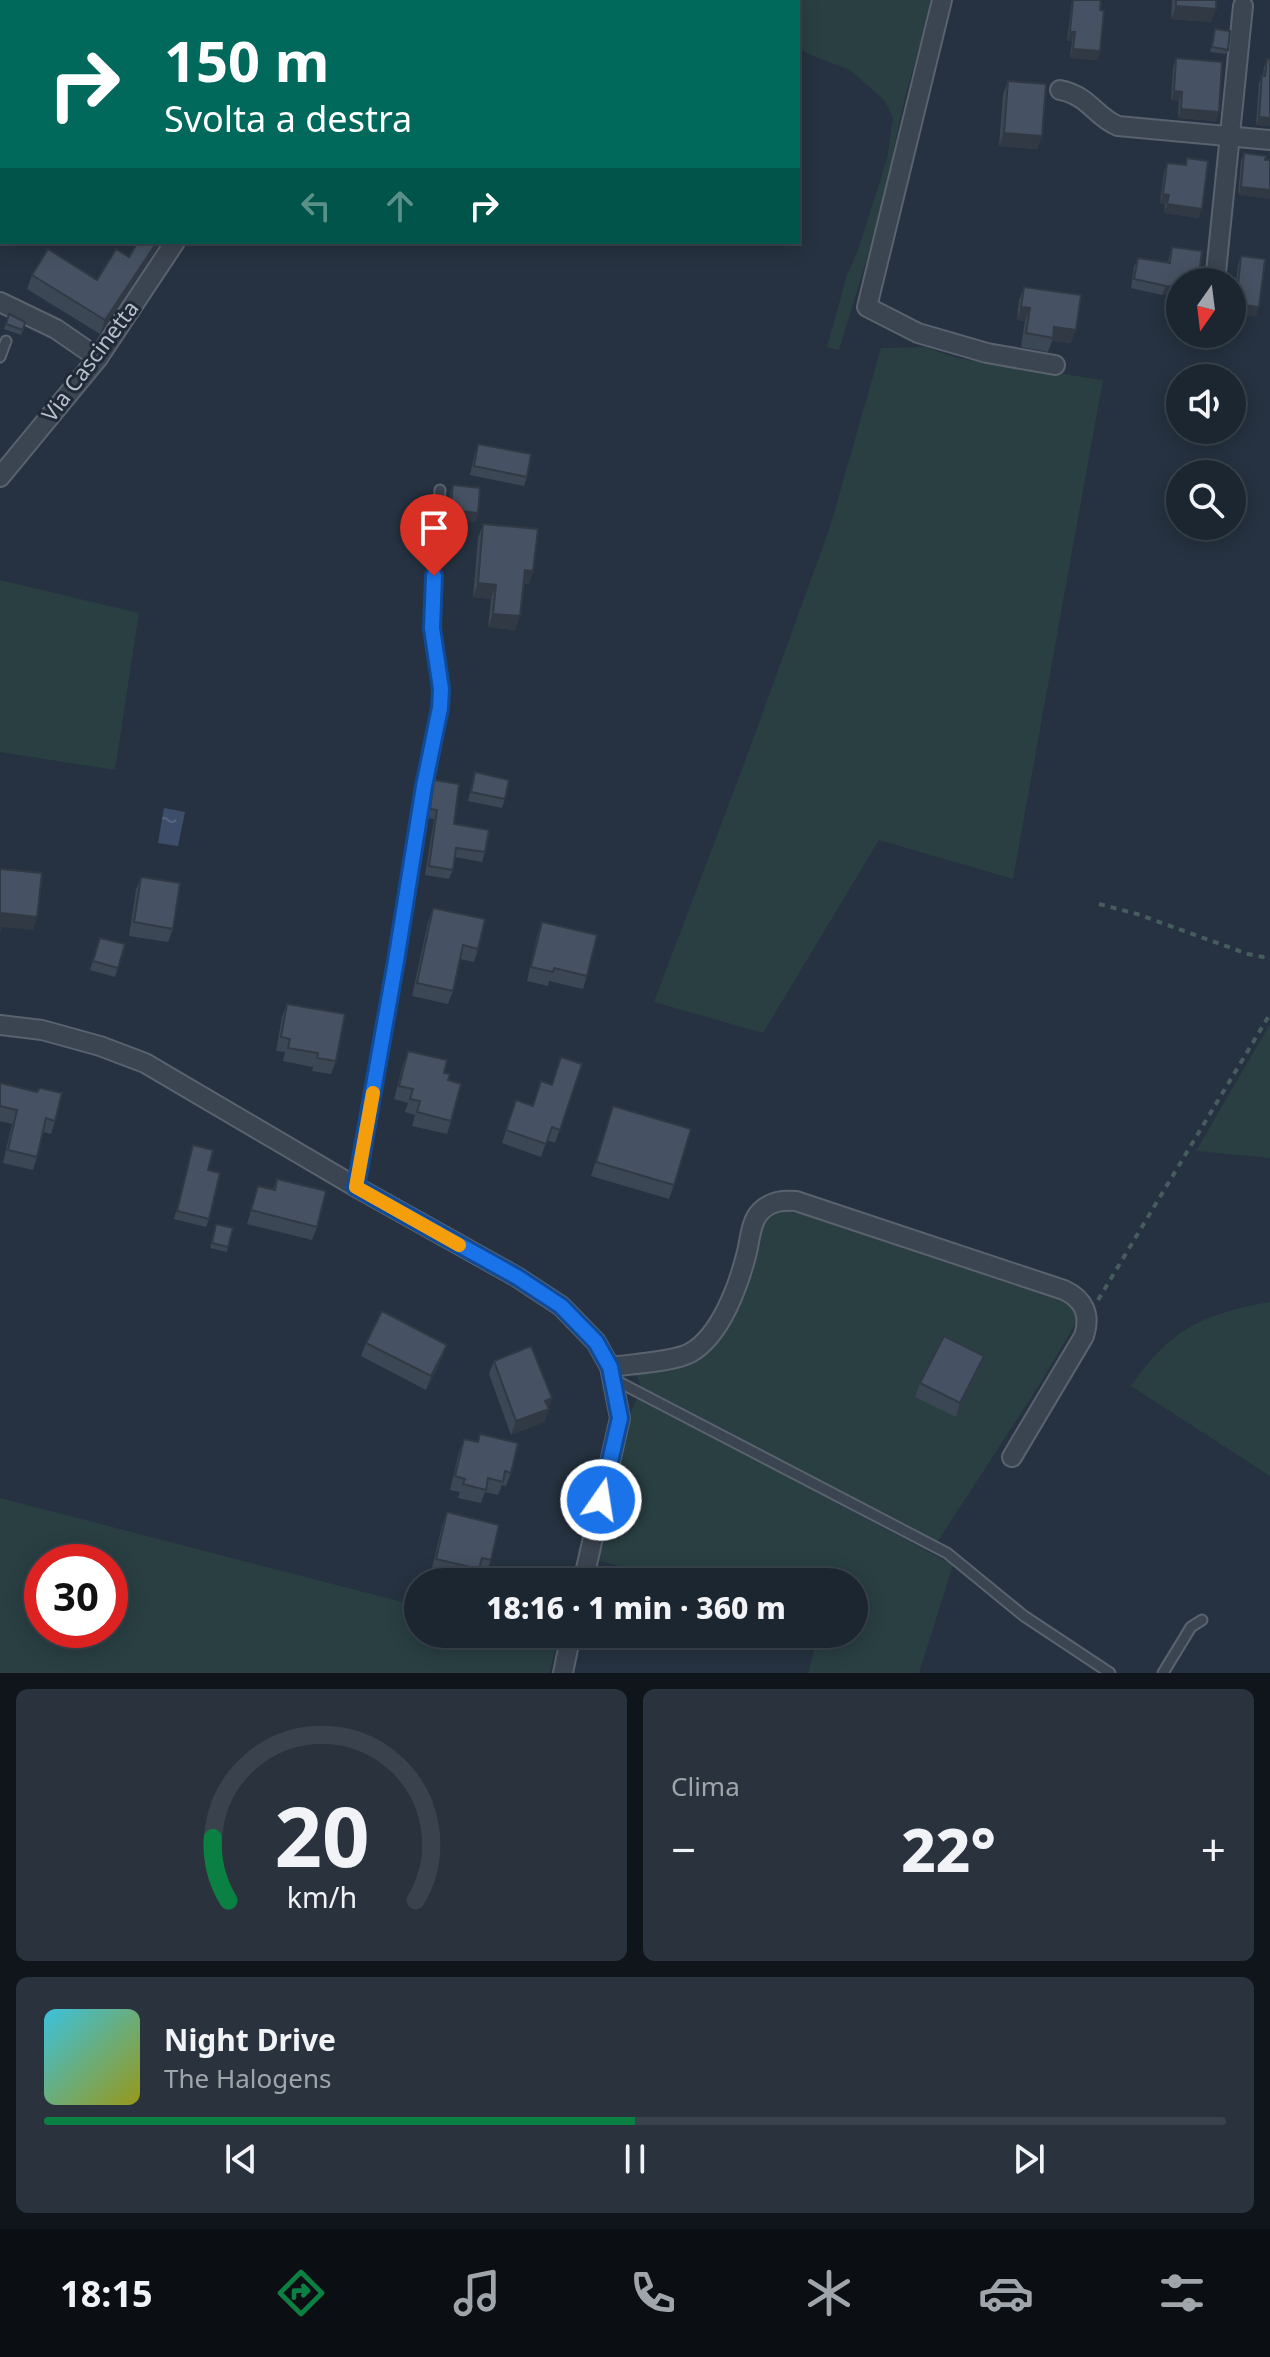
<!DOCTYPE html>
<html lang="it">
<head>
<meta charset="utf-8">
<style>
  :root { --surface:#1c2631; --page:#29323d; --text:#f1f3f6; --muted:#a0a5ab; --line:#3a434d; --accent:#0b8043 }
  body { margin:0; font-family:"Noto Sans",sans-serif; background:var(--page); color:var(--text); height:100vh; display:flex; flex-direction:column; font-size:30px; white-space:nowrap }
  * { box-sizing:border-box; margin:0 }
  p { font-size:26px; color:var(--muted) }
  .icon { flex:none; width:44px; height:44px; fill:none; stroke:currentColor; stroke-width:2; stroke-linecap:round; stroke-linejoin:round }
  .map { position:relative; height:1673px; overflow:hidden }
  .drawer { display:flex; flex-direction:column; gap:16px; padding:16px; background:#0f151b; flex:1 }
  .drawer>* { flex:none }
  .banner { position:absolute; left:0px; top:0px; width:800px; height:244px; box-shadow:0 4px 20px #0003,0 0 0 2px var(--line); background:#00695c; color:#fff; overflow:hidden }
  .needle { width:52px; rotate:194deg }
  .tools { position:absolute; left:1166px; top:268px; display:grid; gap:16px }
  .tools a { display:grid; place-items:center; width:80px; height:80px; border-radius:50%; background:var(--surface); box-shadow:0 4px 20px #0003,0 0 0 2px var(--line); font-size:40px }
  .speed { position:absolute; left:24px; top:1544px; display:flex; gap:16px; font-size:40px; font-weight:700; text-align:center }
  .speed>* { display:grid; place-content:center; width:104px; height:104px; border-radius:50%; background:var(--surface); box-shadow:0 4px 20px #0003,0 0 0 2px var(--line); line-height:1 }
  .speed .limit { border:12px solid #d22; background:#fff; color:#111 }
  .pin { position:absolute; display:grid; place-items:center; width:68px; height:68px; color:#fff; margin:-82px -34px; border-radius:50% 50% 50% 0; rotate:-45deg; box-shadow:0 0 8px #0007 }
  .pin .icon { rotate:45deg }
  .me { position:absolute; width:88px; margin:-44px; rotate:13deg; stroke-linejoin:round; filter:drop-shadow(0 0 6px #0008) }
  .turn { display:flex; align-items:center; gap:28px; height:168px; padding:0 32px; font-size:36px }
  .turn .icon { width:104px; height:104px; stroke-width:2.5 }
  .turn b { display:block; font-size:56px; line-height:68px }
  .lanes { display:flex; align-items:center; height:76px; padding:0 32px; background:#0003; justify-content:center; gap:40px; direction:ltr }
  .lanes .off { opacity:.35 }
  .big { font-size:60px; font-weight:800; line-height:1.1 }
  .drawer .widget { flex:1; display:flex; flex-direction:column; justify-content:center; gap:12px; min-width:0; padding:0 28px; border-radius:12px; background:var(--page) }
  .drawer .dial { align-items:center; gap:0 }
  .dial svg { height:208px; overflow:visible; fill:none; stroke:var(--line); stroke-width:7; stroke-linecap:round; text-anchor:middle }
  .dial text { fill:var(--text); stroke:none }
  .song { display:flex; align-items:center; gap:24px }
  .cover { width:96px; height:96px; border-radius:12px; background:linear-gradient(135deg,hsl(190 70% 55%),hsl(60 70% 35%)) }
  .played { height:8px; border-radius:4px; background:linear-gradient(90deg,var(--accent) 50%,var(--line) 50%) }
  .keys { display:flex; justify-content:space-around; direction:ltr }
  .heat { display:flex; justify-content:space-between; align-items:center; font-size:44px; direction:ltr }
  .drawer .tiles { flex:1; display:grid; gap:16px; grid-template-columns:1fr 1fr }
  .widget:last-child { grid-column:span 2 }
  .trip { position:absolute; left:404px; top:1568px; width:464px; height:80px; border-radius:40px; background:var(--surface); box-shadow:0 4px 20px #0003,0 0 0 2px var(--line); font-weight:800; line-height:80px; text-align:center }
  .dock { display:flex; height:128px; justify-content:space-around; align-items:center; background:#0b0f14; color:var(--muted) }
  .dock .icon { width:56px; height:56px }
  .dock .on { color:var(--accent) }
  .dock b { font-size:36px; color:var(--text) }
  .map>svg:first-child { display:block }
  .grass { fill:#293f42; fill-rule:evenodd }
  .water { fill:url(#water-ripples) }
  .lines { fill:none; stroke-linecap:round; stroke-linejoin:round }
  .lane-casing { stroke:#59626e; stroke-width:13 }
  .street-casing { stroke:#59626e; stroke-width:22 }
  .path { stroke:#475c5f; stroke-width:4; stroke-dasharray:6 6; stroke-linecap:butt }
  .lane { stroke:#3b4451; stroke-width:9 }
  .street { stroke:#3b4451; stroke-width:18 }
  .wall { fill:#3c4755 }
  .shaded-wall { fill:#313945 }
  .building { fill:#465263; stroke:#313945; stroke-width:2 }
  .route-casing { stroke:#114b97; stroke-width:20 }
  .route { stroke:#1a73e8; stroke-width:14 }
  .slow { stroke:#f59e0b; stroke-width:14 }
  .labels { text-anchor:middle; stroke-width:6; stroke-linejoin:round; paint-order:stroke }
  .street-label { font-size:22px; fill:#b8bfcb; stroke:#1f2937 }
</style>
</head>
<body>
<div class="map">
<svg width="1270" height="1673" viewBox="0 0 1270 1673">
  <defs>
    <pattern id="water-ripples" width="26" height="14" patternUnits="userSpaceOnUse" patternTransform="scale(2)"><rect width="26" height="14" fill="#3c4e6a"/><path d="M2 4q2-2 4 0t4 0M15 11q2-2 4 0t4 0" fill="none" stroke="#56667e"/></pattern>
  </defs>
  <rect width="100%" height="100%" fill="#263241"/>
  <g class="grass">
    <polygon points="541,0 930,0 922,36 903,105 879,219 839,350 827,347 847,275 858,250 887,159 893,118 885,101 850,70 813,56 798,48 798,2 548,2"/>
    <polygon points="925,347 957,358 1103,380 1013,879 879,840 763,1033 654,1002 744,764 830,527 881,348"/>
    <polygon points="0,580 139,613 115,770 0,752"/>
    <polygon points="1270,1024 1270,1158 1196,1151"/>
    <polygon points="782,1206 1067,1297 1080,1316 1038,1387 938,1541 641,1387 635,1369 691,1362 764,1218"/>
    <path d="M1270,1302V1476L1131,1386C1169,1330 1204,1313 1270,1302Z"/>
    <polygon points="638,1396 953,1565 919,1673 808,1673 818,1634 854,1634 854,1582 622,1582 625,1568 594,1559 629,1417"/>
    <path d="M0,1498L418,1606V1634H533L557,1640L550,1673H0ZM42,1562H110V1630H42Z"/>
  </g>
  <polygon class="water" points="164,808 185,812 178,846 158,843"/>
  <g class="lines">
    <defs>
      <g id="lane">
        <polyline points="0,357 6,341"/>
        <polyline points="356,1187 396,961 424,786 440,708 441,689 432,628 432,605 440,490"/>
        <polyline points="613,1379 947,1553 1024,1616 1110,1673"/>
        <polyline points="1163,1673 1191,1627 1202,1620"/>
      </g>
      <g id="street">
        <polyline points="942,0 867,307 918,333 987,353 1055,365"/>
        <polyline points="331,2 332,0"/>
        <path d="M1060,90C1090,96 1095,117 1118,126L1270,140"/>
        <polyline points="1215,282 1243,6"/>
        <polyline points="0,302 56,329 98,358"/>
        <polyline points="0,477 98,358 175,242"/>
        <polyline points="0,1025 42,1030 100,1046 145,1063 356,1187 517,1277 561,1306 596,1342 610,1367 620,1418 583,1582"/>
        <path d="M610,1367C631,1364 673,1362 690,1353C721,1336 739,1284 747,1252C750,1239 751,1220 761,1211C771,1201 783,1200 796,1201L1064,1290C1084,1299 1091,1315 1084,1336L1012,1457"/>
        <polyline points="563,1673 571,1634"/>
      </g>
    </defs>
    <use href="#lane" class="lane-casing"/>
    <use href="#street" class="street-casing"/>
    <g class="path">
      <polyline points="52,0 55,2"/>
      <polyline points="92,2 93,0"/>
      <polyline points="1099,904 1137,914 1248,954 1263,957 1270,956"/>
      <polyline points="1098,1300 1270,1014"/>
    </g>
    <use href="#lane" class="lane"/>
    <use href="#street" class="street"/>
  </g>
  <g class="wall">
    <polygon points="1072,0 1101,0 1100,51 1097,60 1070,58 1072,41 1067,41"/>
    <polygon points="1172,0 1216,0 1211,22 1171,19"/>
    <polygon points="1215,29 1228,50 1226,54 1210,52"/>
    <polygon points="1176,58 1216,121 1178,118 1179,101 1171,100 1173,68"/>
    <polygon points="1267,59 1270,126 1256,125 1259,83 1263,75 1264,67"/>
    <polygon points="1008,81 1042,136 1037,149 999,146 1003,94"/>
    <polygon points="1244,153 1265,160 1238,195 1241,161"/>
    <polygon points="1187,158 1202,209 1198,218 1164,213 1165,204 1160,203 1164,172 1167,163 1185,165"/>
    <polygon points="138,242 159,242 156,249 100,334 27,289 32,275 97,280 129,257"/>
    <polygon points="1172,247 1198,282 1162,295 1131,288 1134,267 1138,258 1168,262"/>
    <polygon points="1241,256 1256,316 1232,313 1238,265"/>
    <polygon points="1024,287 1071,343 1052,341 1048,352 1021,347 1025,321 1017,320 1019,300"/>
    <polygon points="9,314 25,322 21,335 4,329"/>
    <polygon points="478,444 527,477 524,486 470,475 475,453"/>
    <polygon points="453,485 478,513 475,522 447,519 450,494"/>
    <polygon points="483,524 533,571 529,584 523,584 515,630 488,627 491,599 473,597 478,538"/>
    <polygon points="475,772 505,799 502,808 468,801"/>
    <polygon points="434,780 454,824 485,852 482,862 455,857 453,870 449,879 425,875 434,819 426,818 431,789"/>
    <polygon points="141,877 173,929 168,942 129,936 136,890"/>
    <polygon points="433,908 478,949 474,962 460,959 453,991 448,1004 412,996 428,922"/>
    <polygon points="542,922 587,976 583,989 549,981 548,986 527,981 537,936"/>
    <polygon points="100,938 118,968 115,977 90,970"/>
    <polygon points="287,1004 336,1061 331,1074 312,1071 313,1067 283,1061 285,1052 276,1051 282,1017"/>
    <polygon points="408,1051 444,1073 448,1080 451,1121 447,1134 412,1126 415,1115 405,1112 408,1103 394,1099 403,1064"/>
    <polygon points="582,1064 555,1143 547,1140 541,1157 502,1143 516,1100 533,1105 551,1085"/>
    <polygon points="0,1083 55,1121 51,1134 43,1132 37,1157 33,1170 3,1163 12,1124 0,1121"/>
    <polygon points="613,1106 674,1185 669,1199 591,1176"/>
    <polygon points="193,1145 208,1170 209,1219 206,1227 174,1219"/>
    <polygon points="277,1179 317,1227 312,1240 247,1224 258,1186 273,1190"/>
    <polygon points="215,1228 228,1247 227,1252 210,1248"/>
    <polygon points="366,1343 442,1358 426,1390 361,1356"/>
    <polygon points="494,1361 552,1398 544,1422 511,1435 489,1374"/>
    <polygon points="979,1369 956,1417 915,1397 920,1383"/>
    <polygon points="480,1434 511,1473 506,1486 502,1485 498,1495 485,1492 481,1503 458,1498 460,1492 450,1490 459,1452 464,1439 477,1442"/>
    <polygon points="447,1512 491,1560 486,1573 478,1571 474,1582 431,1572 442,1526"/>
  </g>
  <g class="shaded-wall">
    <polygon points="1176,6 1216,9 1211,22 1171,19"/>
    <polygon points="1070,32 1075,32 1072,41 1067,41"/>
    <polygon points="1073,49 1100,51 1097,60 1070,58"/>
    <polygon points="1174,91 1182,92 1179,101 1171,100"/>
    <polygon points="1181,109 1219,112 1216,121 1178,118"/>
    <polygon points="1259,117 1270,118 1270,126 1256,125"/>
    <polygon points="1004,133 1042,136 1037,149 999,146"/>
    <polygon points="1241,187 1270,190 1270,199 1238,195"/>
    <polygon points="1163,194 1169,195 1165,204 1160,203"/>
    <polygon points="1167,204 1202,209 1198,218 1164,213"/>
    <polygon points="157,242 159,242 156,249 100,334 105,320"/>
    <polygon points="1166,286 1180,287 1180,296 1162,295"/>
    <polygon points="1236,304 1259,307 1256,316 1232,313"/>
    <polygon points="1021,307 1030,308 1025,321 1017,320"/>
    <polygon points="1054,327 1076,330 1071,343 1052,341"/>
    <polygon points="450,510 478,513 475,522 447,519"/>
    <polygon points="525,570 533,571 529,584 520,583"/>
    <polygon points="478,583 496,585 491,599 473,597"/>
    <polygon points="493,614 520,616 515,630 488,627"/>
    <polygon points="2,913 37,917 33,930 0,927"/>
    <polygon points="447,1345 442,1358 426,1390 431,1376"/>
    <polygon points="984,1356 979,1369 956,1417 960,1403"/>
    <polygon points="552,1398 544,1422 511,1435 516,1421 545,1401"/>
  </g>
  <g class="building">
    <polygon points="1073,0 1101,0 1100,10 1104,11 1100,51 1073,49 1075,32 1070,32"/>
    <polygon points="1176,0 1216,0 1216,9 1176,6"/>
    <polygon points="1215,29 1230,31 1228,50 1212,47"/>
    <polygon points="1176,58 1222,62 1219,112 1181,109 1182,92 1174,91"/>
    <polygon points="1267,59 1270,60 1270,118 1259,117 1262,75 1265,76"/>
    <polygon points="1008,81 1046,84 1042,136 1004,133"/>
    <polygon points="1244,153 1266,156 1265,160 1270,160 1270,190 1241,187"/>
    <polygon points="1187,158 1208,161 1202,209 1167,204 1169,195 1163,194 1167,163 1186,165"/>
    <polygon points="138,242 157,242 105,320 32,275 48,249 97,280 116,249 129,257"/>
    <polygon points="1172,247 1202,251 1198,282 1180,282 1180,287 1166,286 1134,279 1138,258 1170,263"/>
    <polygon points="1241,256 1265,259 1259,307 1236,304"/>
    <polygon points="1024,287 1081,295 1076,330 1054,327 1053,338 1026,333 1030,308 1021,307"/>
    <polygon points="9,314 25,322 23,330 6,324"/>
    <polygon points="478,444 531,454 527,477 474,466"/>
    <polygon points="453,485 480,488 478,513 450,510"/>
    <polygon points="483,524 538,529 533,571 525,570 520,616 493,614 496,585 478,583"/>
    <polygon points="475,772 509,780 505,799 471,792"/>
    <polygon points="434,780 459,784 454,824 489,830 485,852 456,848 453,870 429,866 437,810 430,809"/>
    <polygon points="0,869 42,873 37,917 2,913 0,932"/>
    <polygon points="141,877 180,883 173,929 134,922"/>
    <polygon points="433,908 485,919 478,949 463,945 453,991 417,983"/>
    <polygon points="542,922 597,935 587,976 554,968 553,972 531,967"/>
    <polygon points="100,938 125,944 118,968 93,961"/>
    <polygon points="287,1004 345,1014 336,1061 317,1058 318,1053 288,1048 290,1039 281,1037"/>
    <polygon points="408,1051 447,1060 444,1073 450,1074 448,1080 461,1084 451,1121 417,1112 420,1101 410,1099 413,1089 399,1086"/>
    <polygon points="561,1057 582,1064 560,1130 552,1127 546,1144 506,1130 516,1100 533,1106 541,1081 552,1085"/>
    <polygon points="0,1083 37,1092 40,1088 62,1093 55,1121 46,1118 37,1157 8,1150 17,1110 0,1106"/>
    <polygon points="613,1106 691,1129 674,1185 596,1162"/>
    <polygon points="193,1145 213,1150 208,1170 220,1173 209,1219 177,1211"/>
    <polygon points="277,1179 326,1191 317,1227 251,1210 258,1186 275,1190"/>
    <polygon points="216,1224 233,1228 228,1247 212,1243"/>
    <polygon points="382,1311 447,1345 431,1376 366,1343"/>
    <polygon points="944,1336 984,1356 960,1403 920,1383"/>
    <polygon points="531,1346 552,1398 545,1401 549,1409 516,1421 494,1361"/>
    <polygon points="480,1434 518,1443 511,1473 505,1471 503,1482 488,1478 486,1490 463,1484 465,1479 455,1476 464,1439 478,1442"/>
    <polygon points="447,1512 499,1525 491,1560 482,1558 479,1569 436,1559"/>
  </g>
  <g class="lines">
    <defs>
      <polyline id="route" points="434,576 432,628 441,689 440,708 424,786 396,961 356,1187 517,1277 561,1306 596,1342 610,1367 620,1418 601,1500"/>
    </defs>
    <use href="#route" class="route-casing"/>
    <use href="#route" class="route"/>
    <polyline class="slow" points="373,1093 356,1187 459,1245"/>
  </g>
  <g class="labels">
    <g class="street-label">
      <text transform="translate(90 361) rotate(-53)" y="8">Via Cascinetta</text>
    </g>
  </g>
</svg>
<div class="tools">
<a><svg class="needle" viewBox="-14 -14 28 28"><path d="M0-13l5 13h-10z" fill="#e53935"/><path d="M0 13l5-13h-10z" fill="#a0a5ab"/></svg></a>
<a><svg class="icon" aria-label="sound" viewBox="0 0 24 24"><path d="M4 9h4l5-4v14l-5-4H4zM17 9q2 3 0 6"/></svg></a>
<a><svg class="icon" aria-label="search" viewBox="0 0 24 24"><circle cx="10" cy="10" r="6"/><path d="M15 15l6 6"/></svg></a>
</div>
<div class="speed"><div class="limit">30</div></div>
<div class="pin" style="left:434px;top:576px;background:#d93025"><svg class="icon" aria-label="arrive" viewBox="0 0 24 24"><path d="M6 21V4h12l-3 4 3 4H6"/></svg></div>
<svg class="me" style="left:601px;top:1500px" viewBox="-20 -20 40 40"><circle r="17" fill="#1a73e8" stroke="#fff" stroke-width="3"/><path d="M0-11L8 9 0 5-8 9z" fill="#fff"/></svg>
<div class="trip">18:16 · 1 min · 360 m</div>
<div class="banner">
<div class="turn"><svg class="icon" aria-label="right" viewBox="0 0 24 24"><path d="M7 20v-9h11M14 6l5 5-5 5"/></svg><div><b>150 m</b>Svolta a destra</div></div>
<div class="lanes"><svg class="icon off" aria-label="left" viewBox="0 0 24 24"><path d="M17 20v-9H6M10 6l-5 5 5 5"/></svg><svg class="icon off" aria-label="ahead" viewBox="0 0 24 24"><path d="M12 20V5M6 11l6-6 6 6"/></svg><svg class="icon" aria-label="right" viewBox="0 0 24 24"><path d="M7 20v-9h11M14 6l5 5-5 5"/></svg></div>
</div>
</div>
<section class="drawer">
<div class="tiles">
<div class="widget dial"><svg viewBox="0 0 100 80">
<path d="M14 69A42 42 0 1 1 86 69"/>
<path d="M14 69A42 42 0 0 1 8 45" stroke="#0b8043"/>
<text x="50" y="56" font-size="32" font-weight="700">20</text>
<text x="50" y="72" font-size="11">km/h</text>
</svg></div>
<div class="widget"><p>Clima</p>
<div class="heat"><a>−</a><b class="big">22°</b><a>+</a></div>
</div>
<div class="widget">
<div class="song"><i class="cover"></i><div><b>Night Drive</b><p>The Halogens</p></div></div>
<div class="played"></div>
<div class="keys"><svg class="icon" aria-label="previous" viewBox="0 0 24 24"><path d="M18 5L8 12l10 7zM5 5v14"/></svg><svg class="icon" aria-label="pause" viewBox="0 0 24 24"><path d="M8 5v14M16 5v14"/></svg><svg class="icon" aria-label="next" viewBox="0 0 24 24"><path d="M6 5l10 7-10 7zM19 5v14"/></svg></div>
</div>
</div>
</section>
<nav class="dock">
<b>18:15</b>
<svg class="icon on" aria-label="directions" viewBox="0 0 24 24"><path d="M12 3l9 9-9 9-9-9zM9 14v-3h6M13 9l2 2-2 2"/></svg>
<svg class="icon" aria-label="music" viewBox="0 0 24 24"><path d="M9 18V5l10-2v13"/><circle cx="6" cy="18" r="3"/><circle cx="16" cy="16" r="3"/></svg>
<svg class="icon" aria-label="phone" viewBox="0 0 24 24"><path d="M5 4h4l2 5-3 2q2 4 5 5l2-3 5 2v4C11 20 4 13 5 4z"/></svg>
<svg class="icon" aria-label="climate" viewBox="0 0 24 24"><path d="M12 3v18M4 7l16 10M4 17L20 7"/></svg>
<svg class="icon" aria-label="car" viewBox="0 0 24 24"><path d="M5 17H2v-5l4-1 3-4h7l3 4 3 1v5h-3M9 17h6M6 11h13"/><circle cx="7" cy="17" r="2"/><circle cx="17" cy="17" r="2"/></svg>
<svg class="icon" aria-label="filters" viewBox="0 0 24 24"><path d="M4 7h16M4 17h16"/><circle cx="9" cy="7" r="2"/><circle cx="15" cy="17" r="2"/></svg>
</nav>
</body>
</html>
